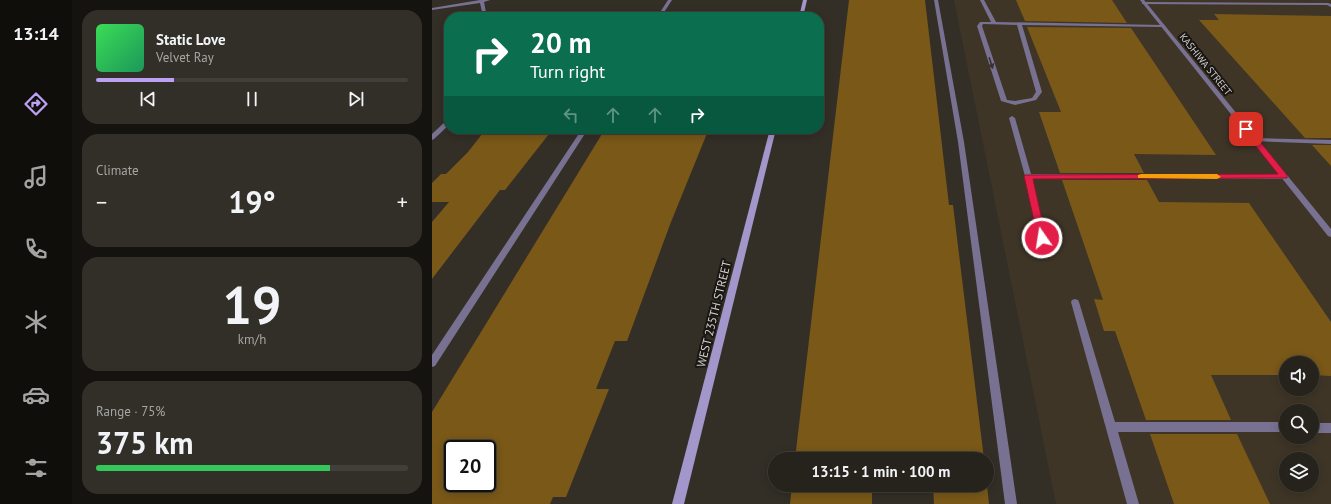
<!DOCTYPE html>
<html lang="en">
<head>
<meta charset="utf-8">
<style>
  :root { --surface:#26221c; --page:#322f29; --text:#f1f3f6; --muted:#a4a4a3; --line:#423f3b; --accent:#bca0f2 }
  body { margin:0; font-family:"PT Sans",sans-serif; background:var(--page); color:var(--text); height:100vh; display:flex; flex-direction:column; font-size:15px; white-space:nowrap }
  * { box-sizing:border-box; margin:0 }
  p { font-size:13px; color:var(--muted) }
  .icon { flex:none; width:22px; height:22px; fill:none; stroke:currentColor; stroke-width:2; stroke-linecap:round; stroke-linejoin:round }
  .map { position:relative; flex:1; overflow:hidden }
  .panel { display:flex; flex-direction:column; gap:10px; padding:10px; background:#15130f; width:360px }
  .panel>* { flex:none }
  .top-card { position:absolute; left:12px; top:12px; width:380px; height:122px; border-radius:16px; box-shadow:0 2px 10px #0003,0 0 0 1px var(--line); background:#0b6e4f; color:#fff; overflow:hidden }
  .tools { position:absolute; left:847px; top:356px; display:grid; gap:8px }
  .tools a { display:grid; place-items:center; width:40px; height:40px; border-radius:50%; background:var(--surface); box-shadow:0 2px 10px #0003,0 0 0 1px var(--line); font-size:20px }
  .speed { position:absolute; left:12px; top:440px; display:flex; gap:8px; font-size:20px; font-weight:700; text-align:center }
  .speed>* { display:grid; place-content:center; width:52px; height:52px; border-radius:50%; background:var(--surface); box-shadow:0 2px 10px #0003,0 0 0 1px var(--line); line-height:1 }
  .speed .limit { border:2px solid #111; border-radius:6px; background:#fff; color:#111 }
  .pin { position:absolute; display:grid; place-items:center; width:34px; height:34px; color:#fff; margin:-17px; border-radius:8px; box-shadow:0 2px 6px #0006 }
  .me { position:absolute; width:44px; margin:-22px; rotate:347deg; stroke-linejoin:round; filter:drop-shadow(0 0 3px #0008) }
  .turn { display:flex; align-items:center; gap:14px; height:84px; padding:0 20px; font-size:18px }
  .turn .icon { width:52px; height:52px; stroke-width:2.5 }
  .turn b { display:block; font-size:28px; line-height:34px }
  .lanes { display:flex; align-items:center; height:38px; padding:0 20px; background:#0003; justify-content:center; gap:20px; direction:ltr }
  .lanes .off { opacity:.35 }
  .big { font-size:30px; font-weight:600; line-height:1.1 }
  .panel .widget { flex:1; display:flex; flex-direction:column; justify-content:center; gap:6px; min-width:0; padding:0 14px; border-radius:16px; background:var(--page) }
  .panel .dial { align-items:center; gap:0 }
  .dial b { font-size:52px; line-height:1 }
  .song { display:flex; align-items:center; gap:12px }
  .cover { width:48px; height:48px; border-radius:6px; background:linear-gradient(135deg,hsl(130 70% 55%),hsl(150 70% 35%)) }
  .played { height:4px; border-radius:2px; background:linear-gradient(90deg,var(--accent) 25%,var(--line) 25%) }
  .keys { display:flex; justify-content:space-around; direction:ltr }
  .heat { display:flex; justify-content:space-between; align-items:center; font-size:22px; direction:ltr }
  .charge { height:6px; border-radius:3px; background:linear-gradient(90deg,#34c759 75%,var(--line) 0) }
  .trip { position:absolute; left:336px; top:452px; width:226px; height:40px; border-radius:20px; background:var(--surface); box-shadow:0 2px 10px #0003,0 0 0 1px var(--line); font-weight:600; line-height:40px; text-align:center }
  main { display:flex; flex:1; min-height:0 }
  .dock { display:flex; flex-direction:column; width:72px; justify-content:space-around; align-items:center; background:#0f0e0b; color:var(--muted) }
  .dock .icon { width:28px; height:28px }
  .dock .active { color:var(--accent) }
  .dock b { font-size:18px; color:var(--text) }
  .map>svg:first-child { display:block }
  .built { fill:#3e3527; fill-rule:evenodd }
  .building { fill:#795818; fill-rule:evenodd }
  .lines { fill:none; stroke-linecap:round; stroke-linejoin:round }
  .lane { fill:#787192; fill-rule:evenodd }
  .street { fill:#787192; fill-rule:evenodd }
  .secondary { fill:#a296ca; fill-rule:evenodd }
  .oneway { fill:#363139 }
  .route { fill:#e11d48; stroke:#92132f }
  .slow { fill:#f59e0b }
  .labels { text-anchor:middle; stroke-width:4; stroke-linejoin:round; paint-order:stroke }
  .far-street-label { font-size:10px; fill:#d6d3ce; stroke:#191613 }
  .street-label { font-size:12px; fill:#d6d3ce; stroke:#191613 }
</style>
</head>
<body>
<main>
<nav class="dock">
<b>13:14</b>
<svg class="icon active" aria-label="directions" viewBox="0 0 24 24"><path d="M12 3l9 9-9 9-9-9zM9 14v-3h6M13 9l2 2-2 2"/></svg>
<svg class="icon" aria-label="music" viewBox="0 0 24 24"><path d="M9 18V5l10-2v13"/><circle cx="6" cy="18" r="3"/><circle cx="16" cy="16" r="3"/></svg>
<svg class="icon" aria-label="phone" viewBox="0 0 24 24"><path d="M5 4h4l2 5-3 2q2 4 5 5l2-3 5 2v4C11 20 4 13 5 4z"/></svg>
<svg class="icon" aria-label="climate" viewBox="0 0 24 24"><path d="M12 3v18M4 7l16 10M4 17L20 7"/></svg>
<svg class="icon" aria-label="car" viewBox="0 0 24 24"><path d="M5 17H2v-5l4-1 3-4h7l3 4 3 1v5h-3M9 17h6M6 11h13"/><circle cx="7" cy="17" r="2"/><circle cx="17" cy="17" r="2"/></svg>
<svg class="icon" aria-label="filters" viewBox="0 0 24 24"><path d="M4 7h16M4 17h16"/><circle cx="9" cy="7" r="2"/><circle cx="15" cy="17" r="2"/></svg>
</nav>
<section class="panel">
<div class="widget">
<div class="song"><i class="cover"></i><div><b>Static Love</b><p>Velvet Ray</p></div></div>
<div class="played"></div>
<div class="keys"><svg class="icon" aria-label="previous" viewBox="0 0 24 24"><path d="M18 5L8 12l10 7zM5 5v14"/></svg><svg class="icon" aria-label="pause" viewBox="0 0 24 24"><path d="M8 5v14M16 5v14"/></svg><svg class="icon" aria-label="next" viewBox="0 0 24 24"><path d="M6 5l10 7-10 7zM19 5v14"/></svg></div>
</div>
<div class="widget"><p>Climate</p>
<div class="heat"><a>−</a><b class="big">19°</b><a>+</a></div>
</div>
<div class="widget dial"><b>19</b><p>km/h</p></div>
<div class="widget"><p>Range · 75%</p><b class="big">375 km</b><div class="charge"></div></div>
</section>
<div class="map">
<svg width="899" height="504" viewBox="0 0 899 504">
  <rect width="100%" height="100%" fill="#332e26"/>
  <path class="built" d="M522,0H899V504H624ZM854,363H880V389H854ZM854,411H880V437H854ZM854,459H880V485H854Z"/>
  <g class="building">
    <polygon points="417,0 493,0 517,205 521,205 552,459 363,459"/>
    <polygon points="584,0 680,0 695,23 593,21"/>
    <polygon points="782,14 899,16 899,138 873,138 767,20 787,20"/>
    <polygon points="595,27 699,28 784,155 702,154 712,173 628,173 607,112 629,112"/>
    <polygon points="54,129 104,129 100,134 117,134 73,190 68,190 0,279 0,222 17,202 0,202 0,183 9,174 14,174 36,152"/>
    <path d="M173,129L276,131L239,222L195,341H183L164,389H177L134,497H121L118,504H0V412ZM21,449H55V483H21Z"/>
    <polygon points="880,145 899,145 899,166"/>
    <polygon points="630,180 715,180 727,202 817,203 899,322 899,376 880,375 880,363 854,363 854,375 779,375 799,420 714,420 683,331 672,331 662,299 671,300"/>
    <polygon points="718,434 805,434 838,504 742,504"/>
    <polygon points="360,485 440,485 440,504 358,504"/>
    <polygon points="501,485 555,485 557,504 502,504"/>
  </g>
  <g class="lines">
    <g class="lane">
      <polygon points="236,0 240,0 229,17 225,17"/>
      <polygon points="502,0 506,0 532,142 585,504 573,504 526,142"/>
      <path d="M548,0H552L564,22L731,25L733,26L731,27L590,25L610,92L604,100L583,105L569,101L545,26L548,22H559ZM551,24L585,25L604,92L600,98L583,101L575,100L550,26Z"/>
      <polygon points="712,2 896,3 899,4 899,7 895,5 710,4 710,3"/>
      <polygon points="580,116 583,118 599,174 852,175 855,177 852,179 600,178 614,238 610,241 606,238 593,176 577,118"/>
      <polygon points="150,129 156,129 3,366 0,367 0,355"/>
      <polygon points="823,138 899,140 899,144 821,141 820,140"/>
      <polygon points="643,299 646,300 647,302 683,422 854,422 854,432 686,432 707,504 695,504 639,302 640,300"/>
      <rect x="880" y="423" width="19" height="10"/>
    </g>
    <g class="street">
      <polygon points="48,0 58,0 52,2 55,17 51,17 48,3 0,10 0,8"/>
      <polygon points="708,0 712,0 899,229 899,237 896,236"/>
      <polygon points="17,119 17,125 2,139 0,140 0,134 15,120"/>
    </g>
    <g class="secondary">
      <polygon points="371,0 375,0 371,17 367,17"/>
      <polygon points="338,129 344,129 252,504 240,504"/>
    </g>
  </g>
  <defs><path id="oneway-solid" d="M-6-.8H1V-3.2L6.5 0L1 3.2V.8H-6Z"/></defs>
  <use class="oneway" href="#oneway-solid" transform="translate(559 63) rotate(72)"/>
  <polygon class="route" points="811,127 816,127 855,175 855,178 601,179 614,238 610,241 606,238 592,176 593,175 846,174 811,130"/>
  <polygon class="slow" points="709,174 785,174 789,177 785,179 706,178 706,175"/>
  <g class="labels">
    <g class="far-street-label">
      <text transform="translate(774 64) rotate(51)" y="4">KASHIWA STREET</text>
    </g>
    <g class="street-label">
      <text transform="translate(282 314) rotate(-76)" y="4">WEST 235TH STREET</text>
    </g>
  </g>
</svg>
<div class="tools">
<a><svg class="icon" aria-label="sound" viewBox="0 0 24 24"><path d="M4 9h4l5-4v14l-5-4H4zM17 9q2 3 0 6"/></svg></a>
<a><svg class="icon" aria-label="search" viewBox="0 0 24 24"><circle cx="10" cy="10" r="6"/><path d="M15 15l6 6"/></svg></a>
<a><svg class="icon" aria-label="layers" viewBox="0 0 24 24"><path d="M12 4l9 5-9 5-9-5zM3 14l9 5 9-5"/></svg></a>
</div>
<div class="speed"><div class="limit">20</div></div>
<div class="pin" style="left:814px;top:129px;background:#d93025"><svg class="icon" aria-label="arrive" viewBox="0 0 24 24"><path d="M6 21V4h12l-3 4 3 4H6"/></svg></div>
<svg class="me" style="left:610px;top:238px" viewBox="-20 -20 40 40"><circle r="17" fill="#e11d48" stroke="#fff" stroke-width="3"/><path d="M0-11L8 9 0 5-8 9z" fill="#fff"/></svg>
<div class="trip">13:15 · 1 min · 100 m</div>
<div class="top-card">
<div class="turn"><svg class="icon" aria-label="right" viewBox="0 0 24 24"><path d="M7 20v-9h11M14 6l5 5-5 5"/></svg><div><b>20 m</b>Turn right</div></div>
<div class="lanes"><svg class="icon off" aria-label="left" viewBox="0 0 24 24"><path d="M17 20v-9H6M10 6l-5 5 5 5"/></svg><svg class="icon off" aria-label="ahead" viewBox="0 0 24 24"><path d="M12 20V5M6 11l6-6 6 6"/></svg><svg class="icon off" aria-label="ahead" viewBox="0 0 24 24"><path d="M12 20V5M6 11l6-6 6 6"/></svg><svg class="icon" aria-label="right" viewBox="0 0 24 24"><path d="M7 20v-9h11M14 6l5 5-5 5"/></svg></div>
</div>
</div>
</main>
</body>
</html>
